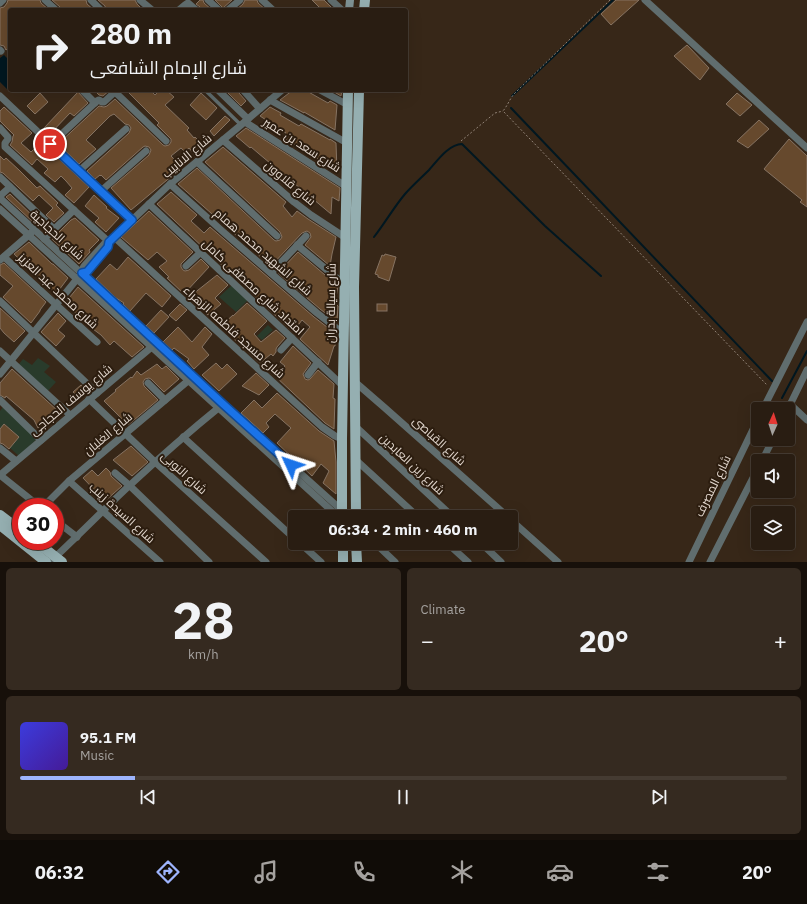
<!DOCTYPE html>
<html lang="en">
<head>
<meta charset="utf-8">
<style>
  :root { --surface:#291d12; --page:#352a20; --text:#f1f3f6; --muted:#a5a29f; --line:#453b32; --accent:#9db4fd }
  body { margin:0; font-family:"IBM Plex Sans",Cairo,sans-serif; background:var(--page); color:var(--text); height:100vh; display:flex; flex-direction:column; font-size:15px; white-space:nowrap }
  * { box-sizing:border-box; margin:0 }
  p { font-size:13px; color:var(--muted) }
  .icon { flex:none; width:22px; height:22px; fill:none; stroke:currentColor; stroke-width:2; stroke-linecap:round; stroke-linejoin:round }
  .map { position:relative; height:562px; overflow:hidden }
  .sheet { display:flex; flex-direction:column; gap:6px; padding:6px; background:#17100a; flex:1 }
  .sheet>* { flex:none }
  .hud { position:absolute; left:8px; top:8px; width:400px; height:84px; border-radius:4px; box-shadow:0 4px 16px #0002,0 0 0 1px var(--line); background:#291d12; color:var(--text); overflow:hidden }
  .needle { width:26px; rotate:3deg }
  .buttons { position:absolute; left:751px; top:402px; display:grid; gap:8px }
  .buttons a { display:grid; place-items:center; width:44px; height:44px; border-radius:4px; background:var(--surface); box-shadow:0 4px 16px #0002,0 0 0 1px var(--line); font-size:20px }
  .speed { position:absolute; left:12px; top:498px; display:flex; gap:8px; font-size:20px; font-weight:700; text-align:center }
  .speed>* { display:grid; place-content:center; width:52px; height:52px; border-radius:50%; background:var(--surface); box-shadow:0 4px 16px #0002,0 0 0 1px var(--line); line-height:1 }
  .speed .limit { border:6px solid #d22; background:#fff; color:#111 }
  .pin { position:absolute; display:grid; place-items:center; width:34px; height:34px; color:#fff; margin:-17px; border:2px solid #fff; border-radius:50%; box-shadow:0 1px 4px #0007 }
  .me { position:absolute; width:44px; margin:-22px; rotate:312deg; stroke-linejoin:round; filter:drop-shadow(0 0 3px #0008) }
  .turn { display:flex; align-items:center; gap:14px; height:84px; padding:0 16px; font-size:18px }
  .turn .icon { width:52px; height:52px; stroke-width:2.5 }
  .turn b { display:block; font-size:28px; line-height:34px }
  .big { font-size:30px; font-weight:800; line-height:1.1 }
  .sheet .card { flex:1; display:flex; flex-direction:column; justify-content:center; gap:6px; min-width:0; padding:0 14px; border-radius:6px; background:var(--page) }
  .sheet .dial { align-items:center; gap:0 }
  .dial b { font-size:52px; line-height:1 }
  .song { display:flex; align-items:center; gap:12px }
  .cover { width:48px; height:48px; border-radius:6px; background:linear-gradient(135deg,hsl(240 70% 55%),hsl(260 70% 35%)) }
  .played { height:4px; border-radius:2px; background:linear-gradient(90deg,var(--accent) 15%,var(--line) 15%) }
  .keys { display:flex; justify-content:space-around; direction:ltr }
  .heat { display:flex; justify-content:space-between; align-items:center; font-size:22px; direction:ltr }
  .sheet .tiles { flex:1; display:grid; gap:6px; grid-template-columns:1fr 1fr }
  .card:last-child { grid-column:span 2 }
  .trip { position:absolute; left:288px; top:510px; width:230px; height:40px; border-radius:4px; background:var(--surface); box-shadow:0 4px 16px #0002,0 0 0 1px var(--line); font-weight:800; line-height:40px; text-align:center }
  .tabs { display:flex; height:64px; justify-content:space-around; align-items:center; background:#100c07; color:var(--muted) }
  .tabs .icon { width:28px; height:28px }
  .tabs .active { color:var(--accent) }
  .tabs b { font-size:18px; color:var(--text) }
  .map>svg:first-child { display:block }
  .green { fill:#293b2b }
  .water { fill:#011720 }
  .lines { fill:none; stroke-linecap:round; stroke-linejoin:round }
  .stream { stroke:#011720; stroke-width:2 }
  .building { fill:#66492d; stroke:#867362 }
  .path { stroke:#918377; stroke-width:1; stroke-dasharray:2 2; stroke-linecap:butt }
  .lane { stroke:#606d6e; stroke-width:3.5 }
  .street { stroke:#606d6e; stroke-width:7 }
  .secondary { stroke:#7e9294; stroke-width:8 }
  .primary { stroke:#95afb1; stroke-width:10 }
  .route-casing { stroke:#114b97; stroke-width:10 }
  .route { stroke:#1a73e8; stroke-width:7 }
  .labels { text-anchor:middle; stroke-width:4; stroke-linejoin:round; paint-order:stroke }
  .street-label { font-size:12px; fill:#e3d8cf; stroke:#2c1d0f }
</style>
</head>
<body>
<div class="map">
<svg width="807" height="562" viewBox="0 0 807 562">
  <rect width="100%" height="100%" fill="#372718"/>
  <g class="green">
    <polygon points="232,285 248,300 236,312 219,297"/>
    <polygon points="268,325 273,330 262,340 257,336"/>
    <polygon points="38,358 50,366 44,372 56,382 47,392 19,364 23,359 32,365"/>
    <polygon points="3,407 38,438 19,456 10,448 19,437 5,424 0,429 0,411"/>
  </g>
  <polygon class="water" points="4,55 9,60 10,59 10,90 13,90 10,92 0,82 0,58"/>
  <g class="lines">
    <g class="stream">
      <polyline points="512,96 613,0"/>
      <polyline points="511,108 772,381"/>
      <path d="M374,237C385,223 394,207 405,194C413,185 421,178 429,170C437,161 449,144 462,144L545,226L601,276"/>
      <polyline points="782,398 807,351"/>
    </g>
  </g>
  <g class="building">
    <polygon points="8,0 40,0 41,3 49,10 10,10 10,47 6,50 4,46 0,45 0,8 4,7 7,3"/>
    <polygon points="52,0 86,0 87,4 94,10 61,10 60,7"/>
    <polygon points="98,0 135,0 137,4 143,10 106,10 105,6"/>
    <polygon points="200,0 203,0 204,3 212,10 201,10 200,7 196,4"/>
    <polygon points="215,0 232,0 223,8"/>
    <polygon points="245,0 257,0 258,3 266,10 236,10 243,4"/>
    <polygon points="312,0 324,0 334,10 322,10"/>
    <polygon points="616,0 639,0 611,25 601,14"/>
    <polygon points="687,45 709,68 700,80 674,56"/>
    <polygon points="94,90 110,90 103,96 99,95"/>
    <polygon points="126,90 150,90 155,95 160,90 166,90 174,97 165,105 189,128 187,130 194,138 195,137 205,147 198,154 194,154 189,148 185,152 181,148 171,156 180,165 172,174 173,175 131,210 111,188 149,155 151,150 149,147 145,146 143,147 106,180 101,175 100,176 100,175 95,179 87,171 129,133 131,128 129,125 125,124 114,114 110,116 86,140 96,149 79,164 58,144 99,106 104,107 107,106 115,99 163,145 165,146 169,145 171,142 171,139 157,125 159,123"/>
    <polygon points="225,90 238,90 239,93 246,101 241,106"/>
    <polygon points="293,90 305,90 328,103 330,101 337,105 335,130 304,112 304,113 280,100"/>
    <polygon points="331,90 342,90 341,96"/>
    <polygon points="78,92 88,103 74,116 70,113 50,134 44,128"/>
    <polygon points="40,93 48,102 35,114 27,106"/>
    <polygon points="201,93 217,108 206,120 190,105"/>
    <polygon points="737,93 752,105 740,116 726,104"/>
    <polygon points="4,107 32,133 21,143 31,152 41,142 89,187 74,203 65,195 72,188 66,181 61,176 55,182 44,173 48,169 37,159 32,165 10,145 12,142 13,136 14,135 0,121 0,111"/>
    <polygon points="270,107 281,113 280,115 299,126 301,124 330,140 330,139 336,143 337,171 283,137 286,133 260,116"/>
    <polygon points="225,116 230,120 214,136 210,131"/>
    <polygon points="759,120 769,129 748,148 737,141"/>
    <polygon points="246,128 340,188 339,201 332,197 331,214 258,153 251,147 250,148 236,136"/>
    <polygon points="789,139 807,156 807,207 800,202 802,200 764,169"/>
    <polygon points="223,147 286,202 283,206 292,217 297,211 308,219 336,237 332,254 330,266 305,245 311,237 310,233 307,231 302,233 271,266 178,184 197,168 274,240 276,241 280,240 282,237 280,232 205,162"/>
    <polygon points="0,156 4,160 6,158 19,170 37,188 40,186 58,203 56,205 64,213 54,222 46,215 53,208 39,195 33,201 3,173 0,172"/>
    <polygon points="171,192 197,215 191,221 204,233 210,227 314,317 336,334 335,346 334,346 328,365 300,339 310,327 302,320 293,332 157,204"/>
    <polygon points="10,194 37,220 34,223 6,197"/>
    <polygon points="94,195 107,207 106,208 119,218 106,232 95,222 99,218 85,206"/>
    <polygon points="149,211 193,252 181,264 181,267 183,270 185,271 189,270 201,259 209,267 184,294 167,278 169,277 159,267 167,261 157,252 148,260 121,237"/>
    <polygon points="75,218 99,240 89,250 90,252 79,264 52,239 71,220"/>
    <polygon points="29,242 52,264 53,264 68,278 56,294 14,254"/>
    <polygon points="298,252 338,286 335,303 338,306 337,322 320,309 278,273"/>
    <polygon points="385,254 396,257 389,281 378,277 378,275 375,274 382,255 384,256"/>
    <polygon points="128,257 171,296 162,307 146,293 130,311 123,304 124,303 116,298 96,279 110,264 117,270"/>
    <polygon points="4,263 46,302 40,310 40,311 31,323 3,297 13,286 0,275 0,265"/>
    <polygon points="217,275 228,285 215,298 221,304 208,315 188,298"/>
    <polygon points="78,287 144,347 132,357 114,341 110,345 101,335 93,329 93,328 84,321 65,303"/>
    <polygon points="247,303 267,321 254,334 261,342 276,330 285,338 277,347 276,349 276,352 273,356 271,354 260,363 233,338 222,325 233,315 233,316"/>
    <polygon points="180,304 187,310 176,321 169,315"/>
    <rect x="377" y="304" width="10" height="7"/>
    <polygon points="0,308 25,331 14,342 4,333 0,328"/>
    <polygon points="161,310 169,317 154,333 146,326"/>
    <polygon points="58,313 66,321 58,330 65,336 56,346 41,332"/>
    <polygon points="178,327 192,342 205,327 212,334 202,347 209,355 194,369 187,361 189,359 174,348 172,350 163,342"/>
    <polygon points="293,346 311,363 303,374 305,379 308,380 310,379 318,370 334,384 333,398 335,399 334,429 325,423 275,376 285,366 280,362"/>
    <polygon points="216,363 222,369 227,364 237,374 219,391 202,375"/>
    <polygon points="157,364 162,369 166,366 179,379 164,392 151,379 149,378 145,379 143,382 144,386 158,400 128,425 104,401 116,391 115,390 131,377 132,378 137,371 141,375"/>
    <polygon points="12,369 58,411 38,428 34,420 6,396 5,398 0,395 0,383"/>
    <polygon points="256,373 269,385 259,395 242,386"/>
    <polygon points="81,385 88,391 79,398 73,392"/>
    <polygon points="277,393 319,431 334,441 336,462 336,494 323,483 329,471 321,464 312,476 277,443 291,428 275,414 266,423 269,427 263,433 241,413 254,400 262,408"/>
    <polygon points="4,424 19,437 9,449 3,444 0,443 0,429"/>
    <polygon points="131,446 148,462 132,476 113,460"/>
    <polygon points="106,468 110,472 111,476 122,486 105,501 83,478 92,470 98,476"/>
  </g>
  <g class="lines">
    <g class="path">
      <path d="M610,0L515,93C510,98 508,105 503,111L767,385"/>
      <polyline points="461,141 495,113 503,111"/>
    </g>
    <polyline class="lane" points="205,90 241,125"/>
    <g class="street">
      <polyline points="45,0 56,10"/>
      <polyline points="91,0 101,10"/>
      <polyline points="140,0 152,10"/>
      <polyline points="208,0 219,10"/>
      <polyline points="262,0 273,10"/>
      <polyline points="331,0 342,10"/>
      <polyline points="645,0 807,148"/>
      <polyline points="0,3 3,0"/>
      <polyline points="179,10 185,5 188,3 196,10"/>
      <polyline points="228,10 240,0"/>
      <polyline points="0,50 1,51"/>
      <polyline points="82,90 95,103"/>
      <polyline points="218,90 248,119"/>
      <polyline points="243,90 260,109"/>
      <polyline points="320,90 348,105"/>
      <polyline points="115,92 166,141"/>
      <polyline points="0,96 131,220"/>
      <polyline points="270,100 347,143"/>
      <polyline points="245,122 347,187"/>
      <polyline points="0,128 8,137 8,139 5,143 5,147 109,242"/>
      <polyline points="223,140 294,202 311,215 346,238"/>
      <polyline points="51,144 97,101 99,100 102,102 104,102 117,90"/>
      <polyline points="197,162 277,236"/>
      <polyline points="79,171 126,129"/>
      <polyline points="0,177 54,229"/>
      <polyline points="170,184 221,230 317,313 344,334"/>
      <polyline points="101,191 146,151"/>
      <polyline points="0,196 10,187"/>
      <polyline points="0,198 223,404 337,506 341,513"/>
      <polyline points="149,204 343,386"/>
      <polyline points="0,209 333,512 344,517"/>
      <polyline points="114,237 322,427 335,436 342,439"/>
      <polyline points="44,239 74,210"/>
      <polyline points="297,245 345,285"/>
      <polyline points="4,257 97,342"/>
      <polyline points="0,260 31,233"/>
      <polyline points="186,266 201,252"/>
      <polyline points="82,273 83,268 84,266 104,244 109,242 170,184 241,125 282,90"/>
      <polyline points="271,273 306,236"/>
      <polyline points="0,301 97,393"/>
      <polyline points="281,350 292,338"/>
      <polyline points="0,351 70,415"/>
      <polyline points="0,374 77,279 82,273 87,271 108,247 109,242"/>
      <polyline points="308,375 318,362"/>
      <polyline points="355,382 385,408 508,517"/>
      <polyline points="148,383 165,400"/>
      <polyline points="89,399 155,462 266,562"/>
      <polyline points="0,400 41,440"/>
      <polyline points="790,404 807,420"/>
      <polyline points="763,409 807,322"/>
      <polyline points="788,409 807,370"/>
      <polyline points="355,426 453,517"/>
      <polyline points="183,437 295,539"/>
      <polyline points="0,448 16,461"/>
      <polyline points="356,460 418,517"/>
      <polyline points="762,461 773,439"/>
      <polyline points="115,473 130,486 209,562"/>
      <polyline points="0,475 154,345"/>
      <polyline points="0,475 40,507"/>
      <polyline points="69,481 160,562"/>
      <polyline points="43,507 69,481 189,380"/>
      <polyline points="55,520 77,537"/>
      <polyline points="511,520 558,562"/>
      <polyline points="300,543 321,562"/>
      <polyline points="375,543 395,562"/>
      <polyline points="447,543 468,562"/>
      <polyline points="481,543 501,562"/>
      <path d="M52,560C78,536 103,510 129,486C159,458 190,431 222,405"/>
      <polyline points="689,562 758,419"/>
      <polyline points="710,562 758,468"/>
    </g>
    <polyline class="secondary" points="349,10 350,0"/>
    <g class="primary">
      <polyline points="364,10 365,0"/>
      <polyline points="0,515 21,531"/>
      <polyline points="342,517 342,439 348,90"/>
      <polyline points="356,517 354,287 359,90"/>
      <polyline points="0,525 46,562"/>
      <polyline points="35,541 62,562"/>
      <polyline points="343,543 343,562"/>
      <polyline points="356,543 357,562"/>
    </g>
  </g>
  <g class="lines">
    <defs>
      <polyline id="route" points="50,144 132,220 109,242 108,247 87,272 82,273 223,404 291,465"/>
    </defs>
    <use href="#route" class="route-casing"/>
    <use href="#route" class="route"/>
  </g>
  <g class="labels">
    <g class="street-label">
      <text transform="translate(302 145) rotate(33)" y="4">شارع سعد بن عمير</text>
      <text transform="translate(187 156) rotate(-40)" y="4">شارع الانابيب</text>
      <text transform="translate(290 183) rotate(40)" y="4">شارع قلاوون</text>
      <text transform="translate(57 235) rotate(42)" y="4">شارع الحجاجية</text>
      <text transform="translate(263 252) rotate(41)" y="4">شارع الشهيد محمد همام</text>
      <text transform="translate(253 287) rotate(43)" y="4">امتداد شارع مصطفى كامل</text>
      <text transform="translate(58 291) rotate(43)" y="4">شارع محمد عبد العزيز</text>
      <text transform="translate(331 303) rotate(-89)" y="4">شارع سيالة بدران</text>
      <text transform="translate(234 332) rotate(42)" y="4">شارع مسجد فاطمه الزهراء</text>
      <text transform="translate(71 400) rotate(-40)" y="4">شارع يوسف الحجاجى</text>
      <text transform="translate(108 434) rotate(-40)" y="4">شارع الغلبان</text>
      <text transform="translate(439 441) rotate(42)" y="4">شارع القباصى</text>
      <text transform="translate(412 464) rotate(43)" y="4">شارع زين العابدين</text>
      <text transform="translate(184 473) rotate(42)" y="4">شارع النوبى</text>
      <text transform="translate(713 486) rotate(-64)" y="4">شارع المصرف</text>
      <text transform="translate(122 513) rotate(42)" y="4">شارع السيدة زينب</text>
    </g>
  </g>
</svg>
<div class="buttons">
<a><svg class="needle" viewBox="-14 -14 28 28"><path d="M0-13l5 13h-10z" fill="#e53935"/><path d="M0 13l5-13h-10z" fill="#a5a29f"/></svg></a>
<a><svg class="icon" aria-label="sound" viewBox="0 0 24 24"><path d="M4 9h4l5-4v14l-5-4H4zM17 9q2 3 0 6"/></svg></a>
<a><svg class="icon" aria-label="layers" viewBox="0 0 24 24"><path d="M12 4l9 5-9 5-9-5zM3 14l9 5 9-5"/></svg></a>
</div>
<div class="speed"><div class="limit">30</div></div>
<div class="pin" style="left:50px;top:144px;background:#d93025"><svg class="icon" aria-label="arrive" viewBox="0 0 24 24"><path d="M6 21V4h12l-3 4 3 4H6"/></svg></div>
<svg class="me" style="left:291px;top:465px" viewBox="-20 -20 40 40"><path d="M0-17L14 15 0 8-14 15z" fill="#1a73e8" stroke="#fff" stroke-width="4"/></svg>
<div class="trip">06:34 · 2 min · 460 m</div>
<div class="hud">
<div class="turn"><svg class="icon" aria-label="right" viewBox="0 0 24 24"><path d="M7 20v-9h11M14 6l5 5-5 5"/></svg><div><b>280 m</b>شارع الإمام الشافعى</div></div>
</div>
</div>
<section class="sheet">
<div class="tiles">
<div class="card dial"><b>28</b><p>km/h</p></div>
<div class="card"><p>Climate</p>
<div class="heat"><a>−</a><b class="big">20°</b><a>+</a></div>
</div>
<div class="card">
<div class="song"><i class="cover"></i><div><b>95.1 FM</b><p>Music</p></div></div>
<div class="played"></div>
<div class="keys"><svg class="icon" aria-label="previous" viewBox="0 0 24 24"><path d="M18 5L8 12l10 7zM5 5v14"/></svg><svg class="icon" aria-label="pause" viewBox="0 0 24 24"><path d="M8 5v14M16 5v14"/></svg><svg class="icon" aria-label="next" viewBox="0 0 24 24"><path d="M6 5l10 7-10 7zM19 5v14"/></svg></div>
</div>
</div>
</section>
<nav class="tabs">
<b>06:32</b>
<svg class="icon active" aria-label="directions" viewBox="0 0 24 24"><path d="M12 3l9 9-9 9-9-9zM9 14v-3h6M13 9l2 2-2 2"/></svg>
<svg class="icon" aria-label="music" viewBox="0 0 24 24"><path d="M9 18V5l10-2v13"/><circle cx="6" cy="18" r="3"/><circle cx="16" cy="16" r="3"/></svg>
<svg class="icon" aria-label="phone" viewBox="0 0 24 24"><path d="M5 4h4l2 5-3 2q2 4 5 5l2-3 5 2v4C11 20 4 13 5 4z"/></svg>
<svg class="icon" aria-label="climate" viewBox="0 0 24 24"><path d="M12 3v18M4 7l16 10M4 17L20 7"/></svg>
<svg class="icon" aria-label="car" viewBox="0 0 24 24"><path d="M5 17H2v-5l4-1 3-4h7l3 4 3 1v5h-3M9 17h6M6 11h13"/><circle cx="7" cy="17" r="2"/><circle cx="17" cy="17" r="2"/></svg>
<svg class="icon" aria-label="filters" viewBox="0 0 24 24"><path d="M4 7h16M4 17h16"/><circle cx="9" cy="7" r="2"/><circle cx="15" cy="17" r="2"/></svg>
<b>20°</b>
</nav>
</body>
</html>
